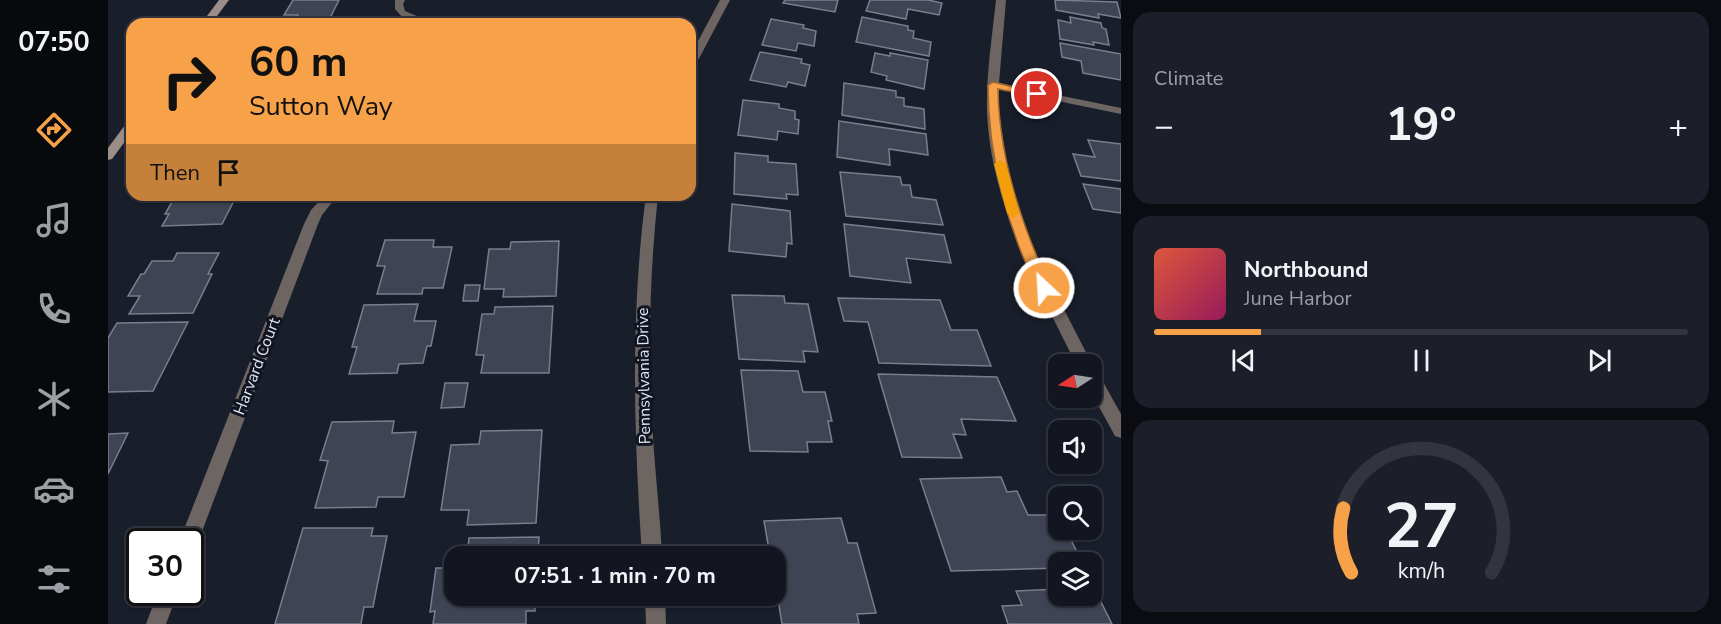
<!DOCTYPE html>
<html lang="en">
<head>
<meta charset="utf-8">
<style>
  :root { --surface:#131620; --page:#1c1f29; --text:#f1f3f6; --muted:#9d9fa5; --line:#32353e; --accent:#f7a248 }
  body { margin:0; font-family:"Nunito Sans",sans-serif; background:var(--page); color:var(--text); height:100vh; display:flex; flex-direction:column; font-size:22px; white-space:nowrap }
  * { box-sizing:border-box; margin:0 }
  p { font-size:20px; color:var(--muted) }
  .icon { flex:none; width:33px; height:33px; fill:none; stroke:currentColor; stroke-width:2; stroke-linecap:round; stroke-linejoin:round }
  .map { position:relative; flex:1; overflow:hidden }
  .details { display:flex; flex-direction:column; gap:12px; padding:12px; background:#0a0c12; width:600px }
  .details>* { flex:none }
  .banner { position:absolute; left:18px; top:18px; width:570px; height:183px; border-radius:18px; box-shadow:0 2px 4px #0004,0 0 0 2px var(--line); background:#f7a248; color:#111; overflow:hidden }
  .needle { width:39px; rotate:258deg }
  .tools { position:absolute; left:940px; top:354px; display:grid; gap:12px }
  .tools a { display:grid; place-items:center; width:54px; height:54px; border-radius:12px; background:var(--surface); box-shadow:0 2px 4px #0004,0 0 0 2px var(--line); font-size:30px }
  .speed { position:absolute; left:18px; top:528px; display:flex; gap:12px; font-size:30px; font-weight:700; text-align:center }
  .speed>* { display:grid; place-content:center; width:78px; height:78px; border-radius:50%; background:var(--surface); box-shadow:0 2px 4px #0004,0 0 0 2px var(--line); line-height:1 }
  .speed .limit { border:3px solid #111; border-radius:9px; background:#fff; color:#111 }
  .pin { position:absolute; display:grid; place-items:center; width:51px; height:51px; color:#fff; margin:-26px; border:3px solid #fff; border-radius:50%; box-shadow:0 2px 6px #0007 }
  .me { position:absolute; width:66px; margin:-33px; rotate:335deg; stroke-linejoin:round; filter:drop-shadow(0 0 4px #0008) }
  .turn { display:flex; align-items:center; gap:21px; height:126px; padding:0 24px; font-size:27px }
  .turn .icon { width:78px; height:78px; stroke-width:2.5 }
  .turn b { display:block; font-size:42px; line-height:51px }
  .then { display:flex; align-items:center; height:57px; padding:0 24px; background:#0003; gap:12px; font-size:22px }
  .big { font-size:45px; font-weight:700; line-height:1.1 }
  .details .card { flex:1; display:flex; flex-direction:column; justify-content:center; gap:9px; min-width:0; padding:0 21px; border-radius:18px; background:var(--page) }
  .details .dial { align-items:center; gap:0 }
  .dial svg { height:156px; overflow:visible; fill:none; stroke:var(--line); stroke-width:7; stroke-linecap:round; text-anchor:middle }
  .dial text { fill:var(--text); stroke:none }
  .song { display:flex; align-items:center; gap:18px }
  .cover { width:72px; height:72px; border-radius:9px; background:linear-gradient(135deg,hsl(10 70% 55%),hsl(330 70% 35%)) }
  .played { height:6px; border-radius:3px; background:linear-gradient(90deg,var(--accent) 20%,var(--line) 20%) }
  .keys { display:flex; justify-content:space-around; direction:ltr }
  .heat { display:flex; justify-content:space-between; align-items:center; font-size:33px; direction:ltr }
  .trip { position:absolute; left:336px; top:546px; width:342px; height:60px; border-radius:18px; background:var(--surface); box-shadow:0 2px 4px #0004,0 0 0 2px var(--line); font-weight:700; line-height:60px; text-align:center }
  main { display:flex; flex:1; min-height:0 }
  .menu { display:flex; flex-direction:column; width:108px; justify-content:space-around; align-items:center; background:#08090d; color:var(--muted) }
  .menu .icon { width:42px; height:42px }
  .menu .current { color:var(--accent) }
  .menu b { font-size:27px; color:var(--text) }
  .map>svg:first-child { display:block }
  .building { fill:#3e4453; stroke:#787e8f; stroke-width:1.5 }
  .lines { fill:none; stroke-linecap:round; stroke-linejoin:round }
  .street { fill:#6d6562; fill-rule:evenodd }
  .secondary { fill:#9b8d88; fill-rule:evenodd }
  .route { fill:#f7a248; stroke:#a1692f; stroke-width:1.5 }
  .slow { fill:#f59e0b }
  .labels { text-anchor:middle; stroke-width:6; stroke-linejoin:round; paint-order:stroke }
  .street-label { font-size:16px; fill:#e3e6f0; stroke:#101521 }
</style>
</head>
<body>
<main>
<nav class="menu">
<b>07:50</b>
<svg class="icon current" aria-label="directions" viewBox="0 0 24 24"><path d="M12 3l9 9-9 9-9-9zM9 14v-3h6M13 9l2 2-2 2"/></svg>
<svg class="icon" aria-label="music" viewBox="0 0 24 24"><path d="M9 18V5l10-2v13"/><circle cx="6" cy="18" r="3"/><circle cx="16" cy="16" r="3"/></svg>
<svg class="icon" aria-label="phone" viewBox="0 0 24 24"><path d="M5 4h4l2 5-3 2q2 4 5 5l2-3 5 2v4C11 20 4 13 5 4z"/></svg>
<svg class="icon" aria-label="climate" viewBox="0 0 24 24"><path d="M12 3v18M4 7l16 10M4 17L20 7"/></svg>
<svg class="icon" aria-label="car" viewBox="0 0 24 24"><path d="M5 17H2v-5l4-1 3-4h7l3 4 3 1v5h-3M9 17h6M6 11h13"/><circle cx="7" cy="17" r="2"/><circle cx="17" cy="17" r="2"/></svg>
<svg class="icon" aria-label="filters" viewBox="0 0 24 24"><path d="M4 7h16M4 17h16"/><circle cx="9" cy="7" r="2"/><circle cx="15" cy="17" r="2"/></svg>
</nav>
<div class="map">
<svg width="1013" height="624" viewBox="0 0 1013 624">
  <rect width="100%" height="100%" fill="#191e2b"/>
  <g class="building">
    <polygon points="185,0 231,0 222,18 188,19 190,15 176,15"/>
    <polygon points="677,0 730,0 727,12 675,3"/>
    <polygon points="762,0 820,0 834,3 831,15 800,9 798,19 758,11"/>
    <polygon points="947,0 1009,2 1013,18 990,14 991,18 948,10"/>
    <polygon points="754,17 800,26 800,30 806,31 805,38 823,42 821,56 748,42"/>
    <polygon points="962,17 993,23 994,28 998,29 1001,45 985,42 986,45 952,39 950,20 963,23"/>
    <polygon points="663,19 696,25 695,28 708,31 706,46 690,43 688,51 654,45"/>
    <polygon points="952,43 1013,54 1013,80 975,73 973,61 954,57"/>
    <polygon points="652,52 694,59 693,63 702,65 697,86 680,82 678,87 642,80"/>
    <polygon points="767,53 782,56 782,53 820,60 816,89 778,80 779,76 763,72"/>
    <polygon points="736,83 788,91 788,97 796,98 796,106 816,109 817,129 734,115"/>
    <polygon points="635,100 671,104 671,108 687,111 687,119 691,120 690,134 670,131 669,140 630,135"/>
    <polygon points="731,121 818,134 820,155 781,149 782,165 729,157"/>
    <polygon points="980,140 1013,144 1013,181 973,176 965,154 987,157"/>
    <polygon points="627,153 660,156 660,162 688,164 690,195 678,194 679,199 626,194"/>
    <polygon points="732,172 792,177 794,185 802,185 804,197 828,200 835,225 738,216"/>
    <polygon points="975,184 1013,189 1013,213 985,209"/>
    <polygon points="68,195 129,195 114,224 54,226 61,214 57,214"/>
    <polygon points="624,204 682,211 684,244 679,243 678,257 621,251"/>
    <polygon points="736,224 836,235 843,263 798,258 803,283 742,276"/>
    <polygon points="277,240 326,240 325,247 344,247 335,288 315,288 314,294 269,294 277,266 269,266"/>
    <polygon points="451,241 448,296 395,297 396,289 376,289 381,249 402,249 403,242"/>
    <polygon points="69,253 111,253 100,274 104,274 85,313 21,314 32,296 20,296 33,274 36,274 44,261 65,261"/>
    <polygon points="357,285 372,285 370,301 355,301"/>
    <polygon points="624,295 676,296 677,303 700,304 710,352 695,351 697,362 631,359"/>
    <polygon points="730,298 832,300 843,330 869,330 883,366 771,363 760,322 736,321"/>
    <polygon points="310,304 306,321 328,321 323,346 319,346 315,363 291,364 289,373 241,374 249,347 244,347 256,305"/>
    <polygon points="445,306 441,373 373,373 376,355 368,355 374,314 386,314 387,307"/>
    <polygon points="80,322 45,391 0,392 0,338 9,323"/>
    <polygon points="633,370 690,371 695,392 717,392 724,421 720,421 724,442 699,442 700,452 642,451"/>
    <polygon points="770,374 889,377 908,421 853,419 858,435 845,434 854,458 794,457"/>
    <polygon points="337,383 360,383 356,407 333,408"/>
    <polygon points="286,421 284,433 308,432 296,497 270,497 268,507 207,508 220,461 212,460 224,422"/>
    <polygon points="434,430 428,523 359,525 361,510 333,510 343,445 371,444 373,431"/>
    <polygon points="20,433 0,474 0,434"/>
    <polygon points="893,477 899,492 909,491 920,515 951,515 951,530 958,530 974,562 951,562 951,568 843,571 812,479"/>
    <polygon points="733,518 740,543 749,543 768,613 749,614 751,624 674,624 668,587 668,556 662,556 656,521"/>
    <polygon points="195,528 265,528 263,536 279,536 265,607 256,607 253,624 167,624"/>
    <polygon points="431,537 430,556 359,556 361,538"/>
    <polygon points="328,568 346,568 346,596 427,596 427,611 418,611 418,624 325,624 327,611 322,612"/>
    <polygon points="984,588 986,588 1004,624 900,624 894,606 914,605 908,591 951,589 951,596 984,596"/>
  </g>
  <g class="lines">
    <g class="street">
      <polygon points="287,0 297,0 295,4 297,11 311,17 448,16 498,21 503,24 311,22 296,19 287,9"/>
      <polygon points="612,0 622,0 587,66 582,69 582,56"/>
      <path d="M888,0H898L891,83L1013,108V114L891,89V114L901,177L924,247L984,364H968C929,285 883,204 879,113C878,75 884,38 888,0Z"/>
      <polygon points="217,195 230,195 214,215 210,224 90,542 87,549 82,551 82,542 71,542 196,224 203,210"/>
      <path d="M538,195H550C542,270 540,344 544,419C546,465 552,511 554,556H534C526,435 522,316 538,195Z"/>
      <polygon points="984,371 990,373 1013,414 1013,438 1007,436 984,394"/>
      <polygon points="50,592 70,592 58,624 38,624"/>
      <polygon points="537,596 557,596 558,624 538,624"/>
    </g>
    <g class="secondary">
      <polygon points="111,0 121,0 103,24 93,24"/>
      <polygon points="24,120 24,132 4,159 0,160 0,148 20,121"/>
    </g>
  </g>
  <path class="route" d="M885,82L934,94L929,97L890,89C891,159 913,225 943,288L936,294L931,292C899,228 880,156 880,85Z"/>
  <polygon class="slow" points="892,160 898,164 911,213 905,218 899,213 886,164"/>
  <g class="labels">
    <g class="street-label">
      <text transform="translate(148 366) rotate(-69)" y="6">Harvard Court</text>
      <text transform="translate(535 376) rotate(-91)" y="6">Pennsylvania Drive</text>
    </g>
  </g>
</svg>
<div class="tools">
<a><svg class="needle" viewBox="-14 -14 28 28"><path d="M0-13l5 13h-10z" fill="#e53935"/><path d="M0 13l5-13h-10z" fill="#9d9fa5"/></svg></a>
<a><svg class="icon" aria-label="sound" viewBox="0 0 24 24"><path d="M4 9h4l5-4v14l-5-4H4zM17 9q2 3 0 6"/></svg></a>
<a><svg class="icon" aria-label="search" viewBox="0 0 24 24"><circle cx="10" cy="10" r="6"/><path d="M15 15l6 6"/></svg></a>
<a><svg class="icon" aria-label="layers" viewBox="0 0 24 24"><path d="M12 4l9 5-9 5-9-5zM3 14l9 5 9-5"/></svg></a>
</div>
<div class="speed"><div class="limit">30</div></div>
<div class="pin" style="left:929px;top:94px;background:#d93025"><svg class="icon" aria-label="arrive" viewBox="0 0 24 24"><path d="M6 21V4h12l-3 4 3 4H6"/></svg></div>
<svg class="me" style="left:936px;top:288px" viewBox="-20 -20 40 40"><circle r="17" fill="#f7a248" stroke="#fff" stroke-width="3"/><path d="M0-11L8 9 0 5-8 9z" fill="#fff"/></svg>
<div class="trip">07:51 · 1 min · 70 m</div>
<div class="banner">
<div class="turn"><svg class="icon" aria-label="right" viewBox="0 0 24 24"><path d="M7 20v-9h11M14 6l5 5-5 5"/></svg><div><b>60 m</b>Sutton Way</div></div>
<div class="then">Then<svg class="icon" aria-label="arrive" viewBox="0 0 24 24"><path d="M6 21V4h12l-3 4 3 4H6"/></svg></div>
</div>
</div>
<section class="details">
<div class="card"><p>Climate</p>
<div class="heat"><a>−</a><b class="big">19°</b><a>+</a></div>
</div>
<div class="card">
<div class="song"><i class="cover"></i><div><b>Northbound</b><p>June Harbor</p></div></div>
<div class="played"></div>
<div class="keys"><svg class="icon" aria-label="previous" viewBox="0 0 24 24"><path d="M18 5L8 12l10 7zM5 5v14"/></svg><svg class="icon" aria-label="pause" viewBox="0 0 24 24"><path d="M8 5v14M16 5v14"/></svg><svg class="icon" aria-label="next" viewBox="0 0 24 24"><path d="M6 5l10 7-10 7zM19 5v14"/></svg></div>
</div>
<div class="card dial"><svg viewBox="0 0 100 80">
<path d="M14 69A42 42 0 1 1 86 69"/>
<path d="M14 69A42 42 0 0 1 10 36" stroke="#f7a248"/>
<text x="50" y="56" font-size="32" font-weight="700">27</text>
<text x="50" y="72" font-size="11">km/h</text>
</svg></div>
</section>
</main>
</body>
</html>
